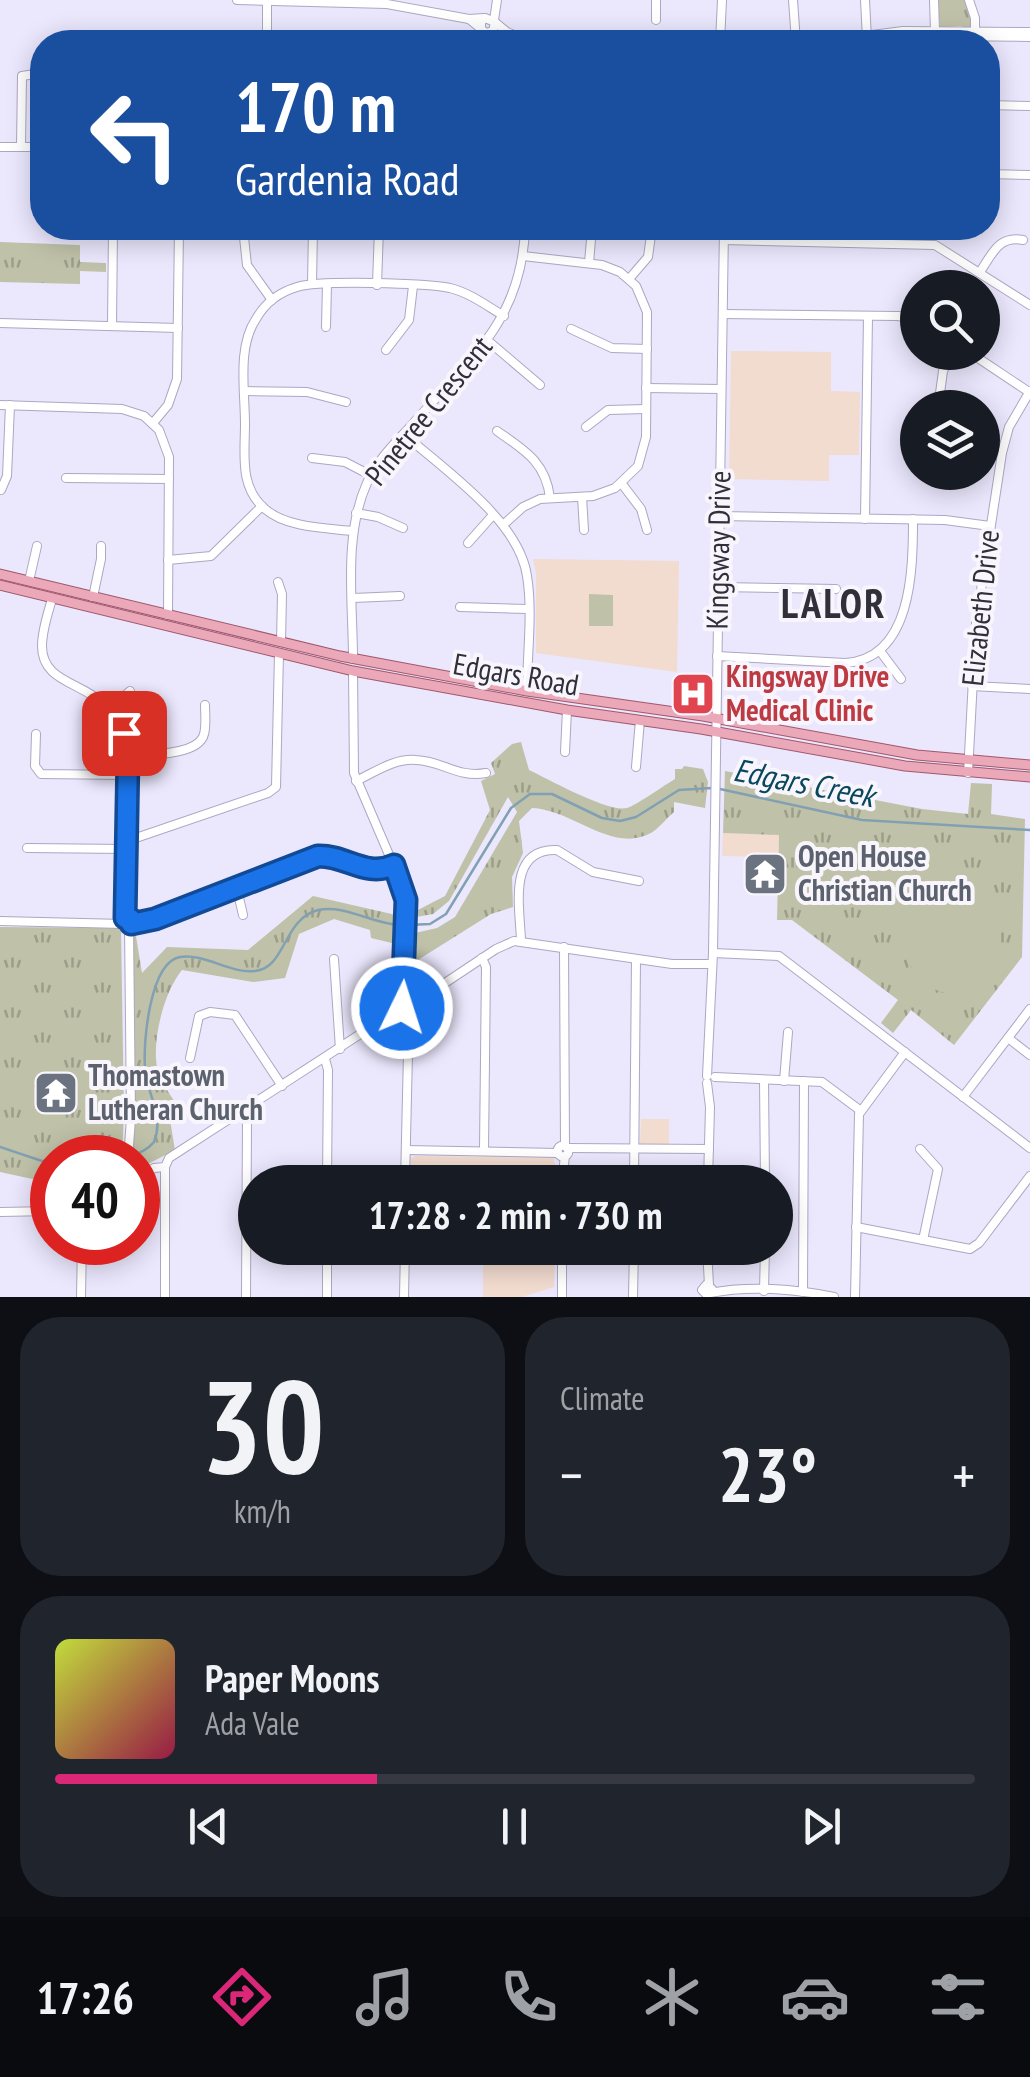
<!DOCTYPE html>
<html lang="en">
<head>
<meta charset="utf-8">
<style>
  :root { --surface:#171b24; --page:#20242c; --text:#f1f3f6; --muted:#9ea1a6; --line:#363941; --accent:#db2777 }
  body { margin:0; font-family:"PT Sans Narrow",sans-serif; background:var(--page); color:var(--text); height:100vh; display:flex; flex-direction:column; font-size:38px; white-space:nowrap }
  * { box-sizing:border-box; margin:0 }
  p { font-size:32px; color:var(--muted) }
  .icon { flex:none; width:55px; height:55px; fill:none; stroke:currentColor; stroke-width:2; stroke-linecap:round; stroke-linejoin:round }
  .map { position:relative; height:1297px; overflow:hidden }
  .details { display:flex; flex-direction:column; gap:20px; padding:20px; background:#0d0f14; flex:1 }
  .details>* { flex:none }
  .banner { position:absolute; left:30px; top:30px; width:970px; height:210px; border-radius:40px; box-shadow:0 5px 25px #0003; background:#1a4fa0; color:#fff; overflow:hidden }
  .fabs { position:absolute; left:900px; top:270px; display:grid; gap:20px }
  .fabs a { display:grid; place-items:center; width:100px; height:100px; border-radius:50%; background:var(--surface); box-shadow:0 5px 25px #0003; font-size:50px }
  .speed { position:absolute; left:30px; top:1135px; display:flex; gap:20px; font-size:50px; font-weight:700; text-align:center }
  .speed>* { display:grid; place-content:center; width:130px; height:130px; border-radius:50%; background:var(--surface); box-shadow:0 5px 25px #0003; line-height:1 }
  .speed .limit { border:15px solid #d22; background:#fff; color:#111 }
  .pin { position:absolute; display:grid; place-items:center; width:85px; height:85px; color:#fff; margin:-42px; border-radius:20px; box-shadow:0 5px 15px #0006 }
  .me { position:absolute; width:110px; margin:-55px; rotate:4deg; stroke-linejoin:round; filter:drop-shadow(0 0 8px #0008) }
  .turn { display:flex; align-items:center; gap:35px; height:210px; padding:0 40px; font-size:45px }
  .turn .icon { width:130px; height:130px; stroke-width:2.5 }
  .turn b { display:block; font-size:70px; line-height:85px }
  .big { font-size:75px; font-weight:600; line-height:1.1 }
  .details .card { flex:1; display:flex; flex-direction:column; justify-content:center; gap:15px; min-width:0; padding:0 35px; border-radius:40px; background:var(--page) }
  .details .dial { align-items:center; gap:0 }
  .dial b { font-size:130px; line-height:1 }
  .song { display:flex; align-items:center; gap:30px }
  .cover { width:120px; height:120px; border-radius:15px; background:linear-gradient(135deg,hsl(70 70% 55%),hsl(340 70% 35%)) }
  .played { height:10px; border-radius:5px; background:linear-gradient(90deg,var(--accent) 35%,var(--line) 35%) }
  .keys { display:flex; justify-content:space-around; direction:ltr }
  .heat { display:flex; justify-content:space-between; align-items:center; font-size:55px; direction:ltr }
  .details .tiles { flex:1; display:grid; gap:20px; grid-template-columns:1fr 1fr }
  .card:last-child { grid-column:span 2 }
  .trip { position:absolute; left:238px; top:1165px; width:555px; height:100px; border-radius:50px; background:var(--surface); box-shadow:0 5px 25px #0003; font-weight:600; line-height:100px; text-align:center }
  .tabs { display:flex; height:160px; justify-content:space-around; align-items:center; background:#090b0e; color:var(--muted) }
  .tabs .icon { width:70px; height:70px }
  .tabs .current { color:var(--accent) }
  .tabs b { font-size:45px; color:var(--text) }
  .map>svg:first-child { display:block }
  .education { fill:#f2dbcf }
  .park { fill:url(#park-tufts) }
  .pitch { fill:#bfc2a8 }
  .lines { fill:none; stroke-linecap:round; stroke-linejoin:round }
  .stream { stroke:#82a0b3; stroke-width:2.5 }
  .minor-casing { stroke:#ada7c2; stroke-width:10 }
  .major-casing { stroke:#a0586d; stroke-width:11 }
  .minor { stroke:#fff; stroke-width:8 }
  .major { stroke:#eaa8b8; stroke-width:9 }
  .route-casing { stroke:#114b97; stroke-width:25 }
  .route { stroke:#1a73e8; stroke-width:18 }
  .labels { text-anchor:middle; stroke-width:8; stroke-linejoin:round; paint-order:stroke }
  .street-label { font-size:30px; fill:#312f3a; stroke:#f8f6fc }
  .health-label { font-size:30px; font-weight:bold; fill:#be3a42; stroke:#f8f6fc; text-anchor:start }
  .worship-label { font-size:30px; font-weight:bold; fill:#5b616d; stroke:#f8f6fc; text-anchor:start }
  .water-label { font-size:32px; font-style:italic; fill:#09475e; stroke:#f8f6fc }
  .district-label { font-size:40px; font-weight:bold; letter-spacing:2.5px; fill:#312f3a; stroke:#f8f6fc }
</style>
</head>
<body>
<div class="map">
<svg width="1030" height="1297" viewBox="0 0 1030 1297">
  <defs>
    <pattern id="park-tufts" width="24" height="20" patternUnits="userSpaceOnUse" patternTransform="scale(2.5)"><rect width="24" height="20" fill="#bfc2a8"/><path d="M3 7l-1-3M5 7V3M7 7l1-3M15 17l-1-3M17 17v-4M19 17l1-3" fill="none" stroke="#9c9e8a"/></pattern>
  </defs>
  <rect width="100%" height="100%" fill="#ebe7fd"/>
  <g class="education">
    <polygon points="731,351 831,352 831,391 860,392 859,455 829,455 829,481 729,479"/>
    <polygon points="533,559 679,561 677,672 536,653 536,573"/>
    <polygon points="723,833 779,835 778,857 722,856"/>
    <polygon points="641,1119 669,1119 669,1144 640,1144"/>
    <polygon points="415,1156 554,1158 556,1182 411,1182 411,1159"/>
    <polygon points="483,1248 555,1248 554,1287 522,1297 483,1297"/>
  </g>
  <g class="park">
    <path d="M937,0H966C970,9 978,22 968,29L961,26L940,27Z"/>
    <polygon points="0,242 80,245 80,262 106,263 106,272 80,271 80,284 0,282"/>
    <path d="M521,742L529,770C548,779 609,813 627,808C637,805 663,786 675,779V769H682L684,766L703,769L708,782L705,808L674,802V812C667,818 659,828 651,833C612,854 574,810 532,808L519,821L523,853L512,877L513,907L491,914L413,963L415,933L437,928L455,917L517,812L508,797L449,901L433,914L416,917V911L445,896L490,810L481,781L495,774L491,763L512,744Z"/>
    <polygon points="725,771 922,809 968,814 971,783 992,784 991,814 1025,819 1022,957 954,1045 911,1010 893,1033 881,1023 898,1000 792,920 777,920 779,835 723,833"/>
    <path d="M313,896L396,915V944L371,938L370,930L334,919L299,934L285,978L253,982L182,970C164,992 152,1039 157,1067C159,1081 172,1096 179,1109L169,1114L175,1150L138,1169V1158L132,1157V1149L130,930H135L142,973L167,947L248,950Z"/>
    <polygon points="0,927 119,928 121,931 124,1113 122,1157 52,1158 52,1205 36,1209 37,1180 0,1172"/>
  </g>
  <g class="pitch">
    <polygon points="589,594 613,595 613,626 589,626"/>
    <path d="M945,868C992,870 1014,929 994,968C988,980 978,989 965,992C896,1008 874,880 945,868Z"/>
  </g>
  <g class="lines">
    <g class="stream">
      <polyline points="720,789 862,820 1030,830"/>
      <polyline points="408,925 430,924 446,914 511,808 530,794 552,794 602,818 620,821 636,817 679,790 712,788"/>
      <polyline points="0,1147 42,1161 52,1161"/>
      <path d="M75,1158C101,1155 136,1164 154,1142C165,1114 146,1094 145,1067C143,1042 150,962 180,957C205,953 230,974 255,971C286,968 283,919 318,910C344,904 373,924 400,925"/>
    </g>
    <defs>
      <g id="minor">
        <polyline points="237,0 387,4 469,19 484,18"/>
        <polyline points="793,0 796,42"/>
        <polyline points="865,0 867,39"/>
        <polyline points="934,0 935,31"/>
        <polyline points="969,0 975,18 975,35"/>
        <polyline points="469,19 486,33 493,31 495,22 485,18 481,22 481,28"/>
        <polyline points="494,20 497,0"/>
        <polyline points="656,20 656,0"/>
        <polyline points="496,23 507,32 530,42"/>
        <polyline points="939,36 1030,37"/>
        <polyline points="267,42 267,0"/>
        <polyline points="720,42 722,0"/>
        <polyline points="818,42 903,31 1030,32"/>
        <polyline points="988,105 1030,106"/>
        <polyline points="0,147 42,147"/>
        <polyline points="21,147 22,76 42,73"/>
        <polyline points="988,174 1030,175"/>
        <polyline points="243,228 247,265 272,300"/>
        <polyline points="724,240 935,245 1030,305"/>
        <polyline points="589,263 592,228"/>
        <path d="M980,272C992,254 999,235 1023,240"/>
        <polyline points="629,279 648,257 652,228"/>
        <polyline points="312,284 313,228"/>
        <polyline points="377,285 379,228"/>
        <polyline points="723,314 898,316 918,320"/>
        <polyline points="0,323 178,328"/>
        <polyline points="112,326 113,228"/>
        <polyline points="326,327 327,284"/>
        <polyline points="571,329 612,348 647,349"/>
        <polyline points="487,340 540,385"/>
        <polyline points="386,350 409,320 413,286"/>
        <polyline points="969,352 1029,392"/>
        <polyline points="646,388 721,389"/>
        <polyline points="245,391 307,392 346,402"/>
        <polyline points="0,405 122,409 144,416 159,430 169,457 168,615"/>
        <polyline points="938,408 943,371 952,352"/>
        <polyline points="153,423 168,405 177,379 179,228"/>
        <polyline points="586,427 608,410 646,409"/>
        <path d="M497,431C524,450 546,462 550,498"/>
        <path d="M404,434C444,470 519,520 527,576C533,613 527,654 527,691"/>
        <polyline points="312,458 345,462 370,475"/>
        <polyline points="66,478 169,479"/>
        <polyline points="622,484 641,509 647,530"/>
        <polyline points="1,490 7,476 10,405"/>
        <polyline points="582,497 584,530"/>
        <polyline points="356,513 378,517 403,528"/>
        <polyline points="719,516 945,520 990,526"/>
        <polyline points="865,519 868,316"/>
        <polyline points="503,525 523,507 540,499 593,496 615,488 638,466 646,437 647,312 636,286 620,272 602,265 523,256"/>
        <path d="M353,531C326,528 287,528 265,509C239,487 245,455 245,424C245,391 237,347 256,319C265,303 280,292 297,287C320,280 426,283 450,288C470,293 487,306 504,316"/>
        <polyline points="468,543 493,515"/>
        <polyline points="168,560 211,556 262,506"/>
        <polyline points="29,581 37,546"/>
        <polyline points="278,582 282,594 281,642"/>
        <polyline points="718,587 836,589"/>
        <polyline points="93,597 101,559 101,546"/>
        <polyline points="353,598 400,596"/>
        <path d="M52,599C48,613 42,630 42,646C42,694 111,677 126,741L125,918"/>
        <polyline points="460,607 528,609"/>
        <polyline points="880,651 901,679"/>
        <path d="M717,656L845,663C912,659 913,570 913,519"/>
        <path d="M353,659C353,602 343,536 367,483C376,462 393,445 409,428C467,362 522,322 525,228"/>
        <polyline points="353,671 354,773 405,892 404,1002"/>
        <polyline points="972,686 1030,689"/>
        <polyline points="111,708 130,691"/>
        <polyline points="36,734 35,766 41,774 127,775"/>
        <polyline points="565,752 567,710"/>
        <path d="M127,755C145,755 194,756 203,737C207,729 205,714 205,705"/>
        <polyline points="636,767 640,720"/>
        <polyline points="968,773 976,623 1002,453 1009,427 1030,391"/>
        <path d="M356,781C375,772 395,758 416,760C443,761 457,778 486,773"/>
        <polyline points="127,841 268,793 276,787 279,653"/>
        <polyline points="27,848 127,849"/>
        <polyline points="237,889 243,915"/>
        <polyline points="0,921 124,924"/>
        <path d="M131,923L155,919L318,856C347,855 366,878 394,865"/>
        <path d="M521,941C520,907 507,848 557,850L593,872L639,881"/>
        <polyline points="564,947 565,1146"/>
        <polyline points="713,953 779,956 1030,1148"/>
        <polyline points="482,958 486,967 484,1150"/>
        <polyline points="334,959 340,1049"/>
        <polyline points="412,1005 496,949 514,941 672,964 710,964"/>
        <polyline points="1008,1038 1030,1055"/>
        <polyline points="190,1058 199,1016 210,1012 235,1015 282,1086"/>
        <polyline points="325,1059 328,1070 327,1182"/>
        <polyline points="707,1076 713,953 724,228"/>
        <polyline points="715,1077 822,1082 861,1111"/>
        <polyline points="764,1080 765,1182"/>
        <polyline points="784,1081 788,1032"/>
        <polyline points="707,1083 710,1107 708,1182"/>
        <polyline points="963,1097 1030,1009"/>
        <polyline points="243,1111 247,1122 246,1297"/>
        <circle cx="563" cy="1151" r="5.5"/>
        <polyline points="567,1148 709,1149"/>
        <polyline points="920,1149 938,1169 923,1240"/>
        <polyline points="406,1150 558,1153"/>
        <polyline points="128,1158 131,1119 129,925"/>
        <polyline points="138,1178 154,1168 165,1167 169,1158 402,1007"/>
        <polyline points="405,1182 409,1010"/>
        <polyline points="562,1182 565,1156"/>
        <polyline points="634,1182 636,959"/>
        <polyline points="0,1212 52,1211"/>
        <polyline points="856,1227 970,1249 979,1243 1030,1176"/>
        <polyline points="707,1248 709,1285"/>
        <polygon points="706,1285 712,1289 707,1295 702,1290"/>
        <polyline points="764,1291 765,1248"/>
        <polyline points="803,1292 804,1081"/>
        <path d="M710,1293C749,1285 796,1289 834,1297"/>
        <polyline points="81,1297 82,1242"/>
        <polyline points="165,1297 165,1167"/>
        <polyline points="327,1297 327,1248"/>
        <polyline points="404,1297 405,1248"/>
        <polyline points="562,1297 562,1248"/>
        <polyline points="633,1297 634,1248"/>
        <polyline points="855,1297 859,1114 905,1052"/>
      </g>
      <g id="major">
        <polyline points="0,574 340,656 527,691 703,716 917,755 1030,765"/>
        <polyline points="0,585 353,671 567,710 701,729 905,766 1030,777"/>
      </g>
    </defs>
    <use href="#minor" class="minor-casing"/>
    <use href="#major" class="major-casing"/>
    <use href="#minor" class="minor"/>
    <use href="#major" class="major"/>
  </g>
  <g class="lines">
    <defs>
      <path id="route" d="M124,733L128,755L125,918L131,919V924L155,919L318,856C346,855 366,878 394,865L406,900L402,1008"/>
    </defs>
    <use href="#route" class="route-casing"/>
    <use href="#route" class="route"/>
  </g>
  <defs>
    <symbol id="hospital-square" viewBox="-11 -11 22 22"><rect x="-9" y="-9" width="18" height="18" rx="4" fill="#e0444e" stroke="#f8f6fc"/><path d="M-5-5h3v3.5h4V-5h3V5h-3V1.5h-4V5h-3Z" fill="#fff"/></symbol>
    <symbol id="temple-square" viewBox="-11 -11 22 22"><rect x="-9" y="-9" width="18" height="18" rx="4" fill="#6b7280" stroke="#f8f6fc"/><path d="M0-6L5-2H3V0L6.5 2.5H4V6H1.5V3h-3V6H-4V2.5H-6.5L-3 0V-2H-5Z" fill="#fff"/></symbol>
  </defs>
  <g fill-rule="evenodd">
    <use href="#hospital-square" x="668" y="669" width="50" height="50"/>
    <use href="#temple-square" x="740" y="849" width="50" height="50"/>
    <use href="#temple-square" x="31" y="1068" width="50" height="50"/>
  </g>
  <g class="labels">
    <g class="street-label">
      <text transform="translate(429 411) rotate(-51)" y="10">Pinetree Crescent</text>
      <text transform="translate(719 550) rotate(-89)" y="10">Kingsway Drive</text>
      <text transform="translate(981 608) rotate(-84)" y="10">Elizabeth Drive</text>
      <text transform="translate(516 675) rotate(10)" y="10">Edgars Road</text>
    </g>
    <g class="health-label">
      <text x="726" y="687">Kingsway Drive<tspan x="726" dy="34">Medical Clinic</tspan></text>
    </g>
    <g class="worship-label">
      <text x="798" y="867">Open House<tspan x="798" dy="34">Christian Church</tspan></text>
      <text x="88" y="1086">Thomastown<tspan x="88" dy="34">Lutheran Church</tspan></text>
    </g>
    <g class="water-label">
      <text transform="translate(804 783) rotate(11)" y="11">Edgars Creek</text>
    </g>
    <g class="district-label">
      <text x="834" y="618">LALOR</text>
    </g>
  </g>
</svg>
<div class="fabs">
<a><svg class="icon" aria-label="search" viewBox="0 0 24 24"><circle cx="10" cy="10" r="6"/><path d="M15 15l6 6"/></svg></a>
<a><svg class="icon" aria-label="layers" viewBox="0 0 24 24"><path d="M12 4l9 5-9 5-9-5zM3 14l9 5 9-5"/></svg></a>
</div>
<div class="speed"><div class="limit">40</div></div>
<div class="pin" style="left:124px;top:733px;background:#d93025"><svg class="icon" aria-label="arrive" viewBox="0 0 24 24"><path d="M6 21V4h12l-3 4 3 4H6"/></svg></div>
<svg class="me" style="left:402px;top:1008px" viewBox="-20 -20 40 40"><circle r="17" fill="#1a73e8" stroke="#fff" stroke-width="3"/><path d="M0-11L8 9 0 5-8 9z" fill="#fff"/></svg>
<div class="trip">17:28 · 2 min · 730 m</div>
<div class="banner">
<div class="turn"><svg class="icon" aria-label="left" viewBox="0 0 24 24"><path d="M17 20v-9H6M10 6l-5 5 5 5"/></svg><div><b>170 m</b>Gardenia Road</div></div>
</div>
</div>
<section class="details">
<div class="tiles">
<div class="card dial"><b>30</b><p>km/h</p></div>
<div class="card"><p>Climate</p>
<div class="heat"><a>−</a><b class="big">23°</b><a>+</a></div>
</div>
<div class="card">
<div class="song"><i class="cover"></i><div><b>Paper Moons</b><p>Ada Vale</p></div></div>
<div class="played"></div>
<div class="keys"><svg class="icon" aria-label="previous" viewBox="0 0 24 24"><path d="M18 5L8 12l10 7zM5 5v14"/></svg><svg class="icon" aria-label="pause" viewBox="0 0 24 24"><path d="M8 5v14M16 5v14"/></svg><svg class="icon" aria-label="next" viewBox="0 0 24 24"><path d="M6 5l10 7-10 7zM19 5v14"/></svg></div>
</div>
</div>
</section>
<nav class="tabs">
<b>17:26</b>
<svg class="icon current" aria-label="directions" viewBox="0 0 24 24"><path d="M12 3l9 9-9 9-9-9zM9 14v-3h6M13 9l2 2-2 2"/></svg>
<svg class="icon" aria-label="music" viewBox="0 0 24 24"><path d="M9 18V5l10-2v13"/><circle cx="6" cy="18" r="3"/><circle cx="16" cy="16" r="3"/></svg>
<svg class="icon" aria-label="phone" viewBox="0 0 24 24"><path d="M5 4h4l2 5-3 2q2 4 5 5l2-3 5 2v4C11 20 4 13 5 4z"/></svg>
<svg class="icon" aria-label="climate" viewBox="0 0 24 24"><path d="M12 3v18M4 7l16 10M4 17L20 7"/></svg>
<svg class="icon" aria-label="car" viewBox="0 0 24 24"><path d="M5 17H2v-5l4-1 3-4h7l3 4 3 1v5h-3M9 17h6M6 11h13"/><circle cx="7" cy="17" r="2"/><circle cx="17" cy="17" r="2"/></svg>
<svg class="icon" aria-label="filters" viewBox="0 0 24 24"><path d="M4 7h16M4 17h16"/><circle cx="9" cy="7" r="2"/><circle cx="15" cy="17" r="2"/></svg>
</nav>
</body>
</html>
